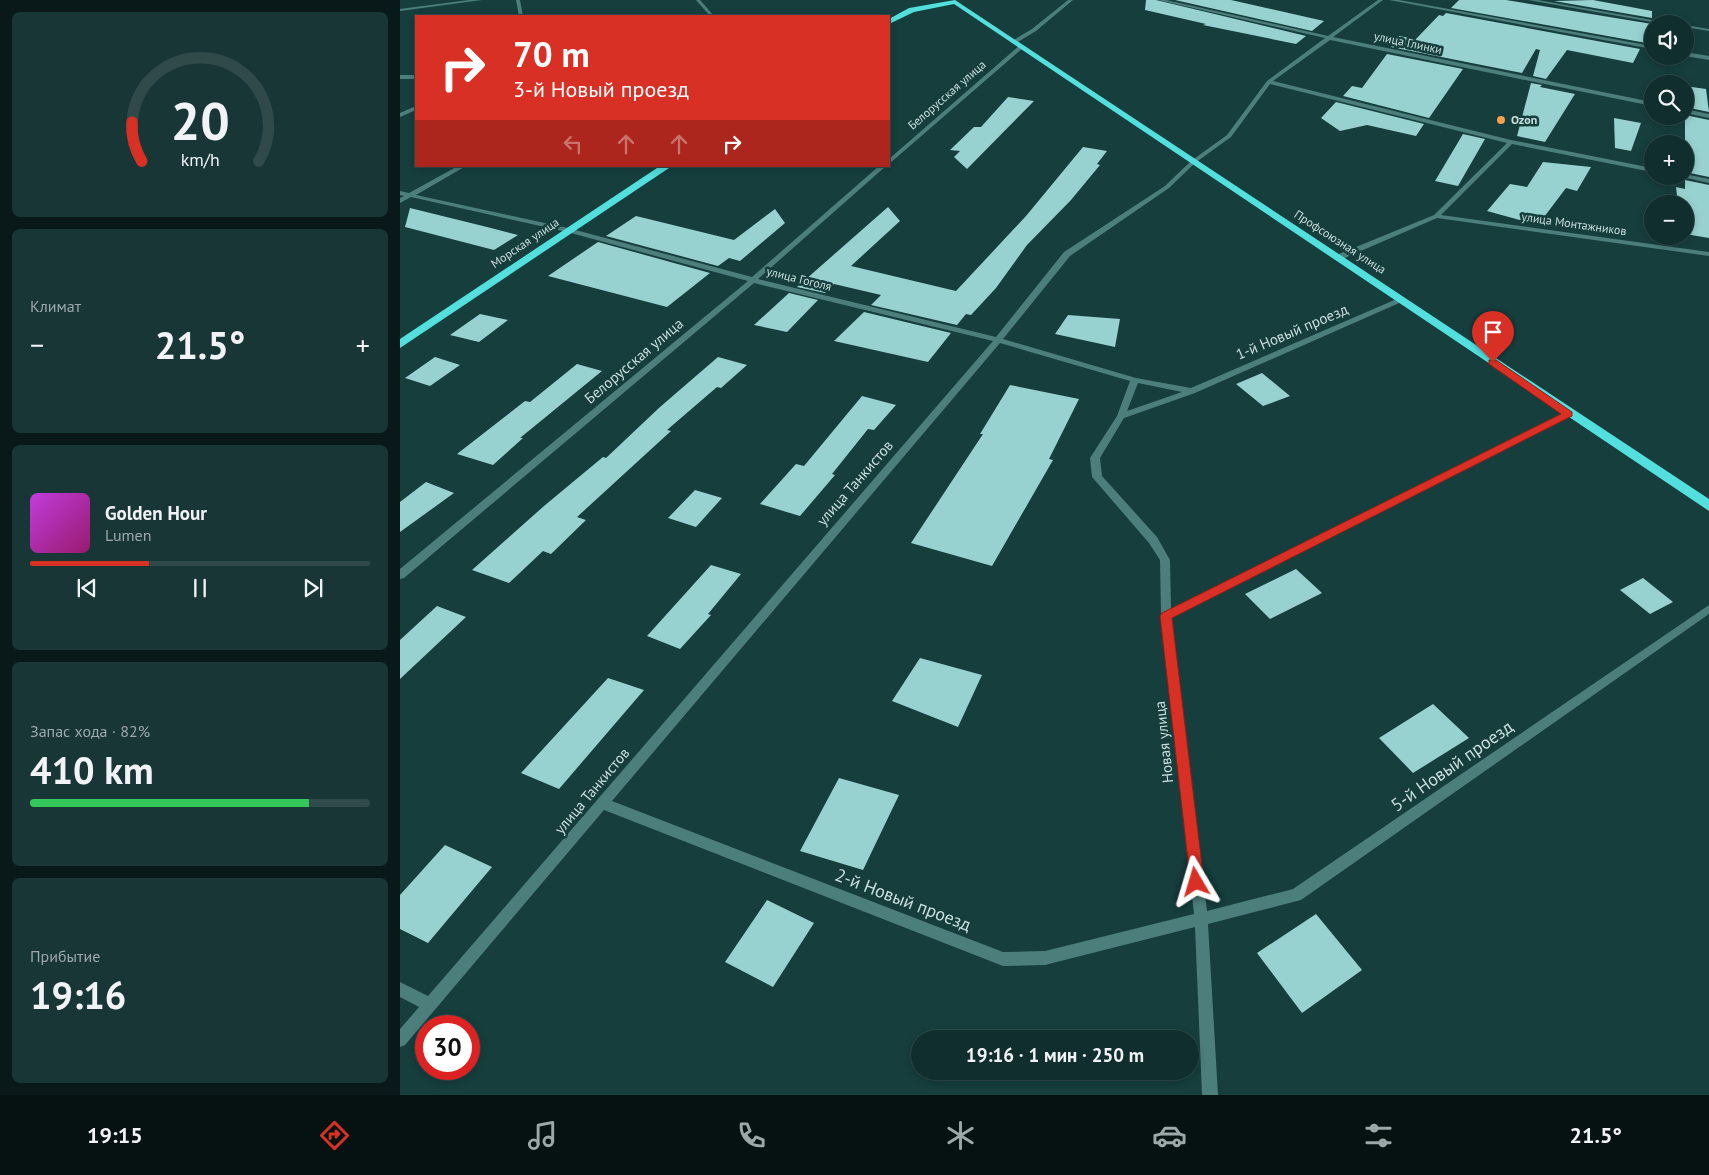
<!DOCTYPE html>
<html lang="ru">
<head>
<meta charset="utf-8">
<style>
  :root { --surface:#102e2e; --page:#193636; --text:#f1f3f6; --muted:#9ca8aa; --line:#304a4a; --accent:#d93025 }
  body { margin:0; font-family:"PT Sans",sans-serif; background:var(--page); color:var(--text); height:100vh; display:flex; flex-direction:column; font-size:19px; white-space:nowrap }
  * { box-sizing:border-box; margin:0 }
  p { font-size:16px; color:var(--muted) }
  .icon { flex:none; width:28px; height:28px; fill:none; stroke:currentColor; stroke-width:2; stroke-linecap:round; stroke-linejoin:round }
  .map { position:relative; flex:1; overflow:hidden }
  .drawer { display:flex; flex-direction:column; gap:12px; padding:12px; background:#091919; width:400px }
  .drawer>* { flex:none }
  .guide { position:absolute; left:15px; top:15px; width:475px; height:152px; border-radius:0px; box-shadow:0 2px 8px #0003,0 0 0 1px var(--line); background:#d93025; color:#fff; overflow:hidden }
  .controls { position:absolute; left:1244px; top:15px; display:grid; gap:10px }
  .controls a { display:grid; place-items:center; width:50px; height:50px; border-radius:50%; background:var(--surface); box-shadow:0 2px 8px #0003,0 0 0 1px var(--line); font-size:25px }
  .speed { position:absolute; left:15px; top:1015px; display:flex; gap:10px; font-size:25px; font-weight:700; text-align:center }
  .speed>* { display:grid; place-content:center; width:65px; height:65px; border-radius:50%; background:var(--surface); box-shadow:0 2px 8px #0003,0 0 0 1px var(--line); line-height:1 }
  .speed .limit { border:8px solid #d22; background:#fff; color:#111 }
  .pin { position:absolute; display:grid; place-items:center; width:42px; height:42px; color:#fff; margin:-51px -21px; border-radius:50% 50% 50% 0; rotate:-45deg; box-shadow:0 0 5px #0007 }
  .pin .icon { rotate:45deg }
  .me { position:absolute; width:55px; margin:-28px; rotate:353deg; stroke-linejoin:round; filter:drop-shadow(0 0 4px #0008) }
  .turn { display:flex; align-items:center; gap:18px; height:105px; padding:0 15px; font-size:22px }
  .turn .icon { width:65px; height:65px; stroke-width:2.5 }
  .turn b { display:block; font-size:35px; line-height:42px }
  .lanes { display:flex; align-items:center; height:48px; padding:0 15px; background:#0003; justify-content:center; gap:25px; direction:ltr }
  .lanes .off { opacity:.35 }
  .big { font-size:38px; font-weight:800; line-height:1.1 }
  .drawer .card { flex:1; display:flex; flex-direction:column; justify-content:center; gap:8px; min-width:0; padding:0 18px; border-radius:8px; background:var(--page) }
  .drawer .dial { align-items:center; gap:0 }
  .dial svg { height:130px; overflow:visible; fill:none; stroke:var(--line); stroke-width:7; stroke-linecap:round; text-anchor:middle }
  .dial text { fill:var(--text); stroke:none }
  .song { display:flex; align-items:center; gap:15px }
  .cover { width:60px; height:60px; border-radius:8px; background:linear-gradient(135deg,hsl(290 70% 55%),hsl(320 70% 35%)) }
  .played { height:5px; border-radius:2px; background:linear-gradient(90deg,var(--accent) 35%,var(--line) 35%) }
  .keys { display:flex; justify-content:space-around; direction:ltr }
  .heat { display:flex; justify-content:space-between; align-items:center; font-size:28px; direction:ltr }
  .charge { height:8px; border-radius:4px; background:linear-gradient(90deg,#34c759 82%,var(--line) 0) }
  .trip { position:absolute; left:511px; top:1030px; width:288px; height:50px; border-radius:25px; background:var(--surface); box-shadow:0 2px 8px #0003,0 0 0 1px var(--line); font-weight:800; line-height:50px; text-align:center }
  .menu { display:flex; height:80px; justify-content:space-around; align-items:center; background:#061212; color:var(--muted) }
  .menu .icon { width:35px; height:35px }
  .menu .on { color:var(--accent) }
  .menu b { font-size:22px; color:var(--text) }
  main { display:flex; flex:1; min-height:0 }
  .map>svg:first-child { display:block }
  .building { fill:#98d2d0 }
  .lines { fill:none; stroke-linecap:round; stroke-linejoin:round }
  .street { fill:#4c7e7c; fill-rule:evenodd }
  .highway { fill:#52dfdd; fill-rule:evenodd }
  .route { fill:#d93025; stroke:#8d1f18 }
  .poi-dot { fill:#fa9f4e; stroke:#153e3d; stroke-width:2 }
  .labels { text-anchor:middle; stroke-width:5; stroke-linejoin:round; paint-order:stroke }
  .far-street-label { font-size:12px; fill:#cadfde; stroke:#153e3d }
  .far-poi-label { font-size:12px; font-weight:bold; fill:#cadfde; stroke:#153e3d; text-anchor:start }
  .street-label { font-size:15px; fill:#cadfde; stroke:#153e3d }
  .near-street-label { font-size:18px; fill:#cadfde; stroke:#153e3d }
</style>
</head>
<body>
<main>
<section class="drawer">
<div class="card dial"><svg viewBox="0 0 100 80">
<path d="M14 69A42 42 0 1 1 86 69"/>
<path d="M14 69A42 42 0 0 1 8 45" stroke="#d93025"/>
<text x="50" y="56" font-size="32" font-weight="700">20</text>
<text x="50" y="72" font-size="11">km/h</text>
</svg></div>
<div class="card"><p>Климат</p>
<div class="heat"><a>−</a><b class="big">21.5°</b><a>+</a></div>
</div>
<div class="card">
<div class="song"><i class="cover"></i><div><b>Golden Hour</b><p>Lumen</p></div></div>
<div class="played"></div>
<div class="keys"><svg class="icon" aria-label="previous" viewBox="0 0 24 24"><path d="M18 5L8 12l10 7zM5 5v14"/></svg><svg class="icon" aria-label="pause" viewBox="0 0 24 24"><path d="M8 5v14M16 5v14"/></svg><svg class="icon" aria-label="next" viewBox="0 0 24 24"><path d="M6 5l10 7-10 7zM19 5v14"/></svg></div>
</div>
<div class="card"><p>Запас хода · 82%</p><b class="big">410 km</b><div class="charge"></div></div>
<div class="card"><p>Прибытие</p><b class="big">19:16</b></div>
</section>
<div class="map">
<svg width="1309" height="1095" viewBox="0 0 1309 1095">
  <rect width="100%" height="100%" fill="#153e3d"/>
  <g class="building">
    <polygon points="746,0 756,0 906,36 896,44 803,25 806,24 745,10"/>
    <polygon points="775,0 831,0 924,21 912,31"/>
    <polygon points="1059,0 1106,0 1252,24 1252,44 1051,8"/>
    <polygon points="1193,0 1252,11 1252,18 1154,1"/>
    <polygon points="1046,13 1240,49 1233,63 1167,50 1146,79 1133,76 1140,50 1136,49 1122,73 991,47 999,36 1016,39 1039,15 1043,16"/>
    <polygon points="987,54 1063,69 1029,118 943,96 952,86 962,88"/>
    <polygon points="1131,83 1142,85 1140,87 1175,94 1145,142 1117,136"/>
    <polygon points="1285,86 1306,89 1309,112 1285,107"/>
    <polygon points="608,97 634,101 567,169 554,157 560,151 550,150 574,127 581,127"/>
    <polygon points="936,102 1024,124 1016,136 967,125 940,131 921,118"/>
    <polygon points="1285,115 1309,120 1309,177 1285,172"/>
    <polygon points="1214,118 1241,123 1231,151 1215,148"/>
    <polygon points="1063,134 1085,139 1058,186 1035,181"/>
    <polygon points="683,147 707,151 697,164 700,165 671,200 627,245 596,288 571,315 566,314 557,325 471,305 481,295 434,284 425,293 397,287 488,207 500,221 451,266 556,291 626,216"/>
    <polygon points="1143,162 1191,167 1177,191 1166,188 1138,225 1087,211 1110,184 1127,187"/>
    <polygon points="1285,180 1309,185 1309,238 1285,234 1285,204 1278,204 1276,187 1285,189"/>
    <polygon points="10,208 91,228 118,235 94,250 5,227"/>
    <polygon points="375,209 385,223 340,261 329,258 318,266 206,236 236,216 334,240"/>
    <polygon points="198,242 310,273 267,307 148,276"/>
    <polygon points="389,293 418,300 387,332 354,325"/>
    <polygon points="464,312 551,333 528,362 434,341"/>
    <polygon points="80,314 108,320 79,342 50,335"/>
    <polygon points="668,315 720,319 715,347 655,334"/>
    <polygon points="35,357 60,365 30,386 5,378"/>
    <polygon points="318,357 347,365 321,388 317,387 267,430 271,431 177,517 186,520 151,554 143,551 109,583 72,570 144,506 203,457 206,458 260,407"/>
    <polygon points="177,364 202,371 120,438 123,438 93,465 57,454 125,401 130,402"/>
    <polygon points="862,373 890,396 863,406 836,384"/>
    <polygon points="610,385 679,399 649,459 653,460 592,566 511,543 583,434 580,434"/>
    <polygon points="462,396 496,405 474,430 468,429 432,474 435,475 400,516 360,504 396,464 404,466"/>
    <polygon points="26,482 54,493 0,532 0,502"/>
    <polygon points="295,490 322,498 296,527 268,518"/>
    <polygon points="311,565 341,574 308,614 311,615 280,649 247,636"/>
    <polygon points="896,569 922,593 870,619 845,594"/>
    <polygon points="1243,578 1273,602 1250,614 1220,590"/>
    <polygon points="37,606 66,617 0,679 0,640"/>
    <polygon points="520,658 582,675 558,727 492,701"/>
    <polygon points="208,678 244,690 159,789 121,773"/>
    <polygon points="1033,704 1069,738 1013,773 979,738"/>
    <polygon points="439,778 499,795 463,870 400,851"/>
    <polygon points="45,845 92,867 28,943 0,929 0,895"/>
    <polygon points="367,900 414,923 373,987 325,962"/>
    <polygon points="916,914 962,970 902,1013 857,953"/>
  </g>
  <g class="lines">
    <g class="street">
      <polygon points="69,0 82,0 0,11 0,9"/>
      <polygon points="116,0 120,0 123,16 119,16"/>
      <polygon points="296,0 300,0 314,16 310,16"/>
      <polygon points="668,0 673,0 636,31 616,43 612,43 612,41 632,29"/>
      <path d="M758,0H766L928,36L978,0H983L933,37L1252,102V106L930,40L873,81L1111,140L1252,168V172L1112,144L1041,215L1309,252V256L1037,218L940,260H934V256L1034,215L1107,143L870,84L831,137L795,163L769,188L670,256L603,339L736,378L791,388L999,298H1005L1006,300L795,393L724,418L700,458L702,476L757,537L770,560L771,609L1165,412H1171L1172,414L772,618L807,911L893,889L1309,605V614L901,900L808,924L818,1095H802L795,927L645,965L603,966L204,810L5,1045L0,1047V1029L19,1007L0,997V982L28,996L593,341L354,283L4,578L0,579V569L348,281L167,232L11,197L0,203V198L4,196L0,195V191L9,193L58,166H66L16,195L168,228L352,277L479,166H486L358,279L596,337L664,252L765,186L791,161L827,135L867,81L925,38ZM600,343L730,381L717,416L690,458L692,477L749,543L760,560L761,616L794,914L645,951L603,952L212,801ZM738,383L782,392L727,411Z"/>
      <polygon points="989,0 999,0 1252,46 1252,49"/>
      <polygon points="1128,0 1138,0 1275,24 1263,24"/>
      <polygon points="1285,25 1309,29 1309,31 1285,27"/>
      <polygon points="619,46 624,47 489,164 489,159"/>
      <polygon points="1285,52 1309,56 1309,60 1285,56"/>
      <rect x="0" y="75" width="16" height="4"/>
      <polygon points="16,106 16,110 0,117 0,113"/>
      <polygon points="1285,109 1309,114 1309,118 1285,113"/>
      <polygon points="1285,174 1309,179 1309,183 1282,177 1281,176 1285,176"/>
    </g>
    <g class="highway">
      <polygon points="555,0 1309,499 1309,511 554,4 514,12 489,24 489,19 509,8"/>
      <polygon points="260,166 272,166 0,348 0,339"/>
    </g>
  </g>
  <polygon class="route" points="1089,360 1096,360 1172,412 1172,416 772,618 804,882 802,887 796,889 791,887 760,616 762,613 1161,414 1089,364"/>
  <circle class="poi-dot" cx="1101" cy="120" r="5"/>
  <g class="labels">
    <g class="far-street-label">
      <text transform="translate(1008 43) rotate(12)" y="4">улица Глинки</text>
      <text transform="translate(547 95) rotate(-41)" y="4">Белорусская улица</text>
      <text transform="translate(1174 224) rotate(8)" y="4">улица Монтажников</text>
      <text transform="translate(940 242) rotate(33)" y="4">Профсоюзная улица</text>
      <text transform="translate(125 243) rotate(-34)" y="4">Морская улица</text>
      <text transform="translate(399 279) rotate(14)" y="4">улица Гоголя</text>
    </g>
    <g class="far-poi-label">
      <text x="1111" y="124">Ozon</text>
    </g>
    <g class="street-label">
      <text transform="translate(892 332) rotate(-23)" y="5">1-й Новый проезд</text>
      <text transform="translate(234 361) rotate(-40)" y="5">Белорусская улица</text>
      <text transform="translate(455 483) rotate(-49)" y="5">улица Танкистов</text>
      <text transform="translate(764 742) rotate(-96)" y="5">Новая улица</text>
      <text transform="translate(192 791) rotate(-50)" y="5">улица Танкистов</text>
    </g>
    <g class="near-street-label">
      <text transform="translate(1052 766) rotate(-35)" y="6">5-й Новый проезд</text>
      <text transform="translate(503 900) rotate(21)" y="6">2-й Новый проезд</text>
    </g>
  </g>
</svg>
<div class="controls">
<a><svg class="icon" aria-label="sound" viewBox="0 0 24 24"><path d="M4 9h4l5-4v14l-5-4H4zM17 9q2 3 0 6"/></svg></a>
<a><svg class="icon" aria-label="search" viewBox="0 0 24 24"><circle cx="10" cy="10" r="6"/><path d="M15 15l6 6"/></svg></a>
<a>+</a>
<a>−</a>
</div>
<div class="speed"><div class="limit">30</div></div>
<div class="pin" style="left:1093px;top:362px;background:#d93025"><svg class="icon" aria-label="arrive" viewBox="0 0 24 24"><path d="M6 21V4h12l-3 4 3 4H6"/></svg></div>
<svg class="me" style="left:796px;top:882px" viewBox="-20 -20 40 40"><path d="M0-17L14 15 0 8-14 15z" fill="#d93025" stroke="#fff" stroke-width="4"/></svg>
<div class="trip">19:16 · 1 мин · 250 m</div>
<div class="guide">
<div class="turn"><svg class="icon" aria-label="right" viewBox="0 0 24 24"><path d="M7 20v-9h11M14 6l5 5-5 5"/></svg><div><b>70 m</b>3-й Новый проезд</div></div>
<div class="lanes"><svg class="icon off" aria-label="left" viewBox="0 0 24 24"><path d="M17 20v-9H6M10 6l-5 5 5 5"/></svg><svg class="icon off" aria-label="ahead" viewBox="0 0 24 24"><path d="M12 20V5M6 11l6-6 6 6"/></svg><svg class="icon off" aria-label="ahead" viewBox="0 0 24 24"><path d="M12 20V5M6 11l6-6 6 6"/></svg><svg class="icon" aria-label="right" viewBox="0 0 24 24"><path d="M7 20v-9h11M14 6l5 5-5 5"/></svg></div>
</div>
</div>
</main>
<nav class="menu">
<b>19:15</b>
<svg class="icon on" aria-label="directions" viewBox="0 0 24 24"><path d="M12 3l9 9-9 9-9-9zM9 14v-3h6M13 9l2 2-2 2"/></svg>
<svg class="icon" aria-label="music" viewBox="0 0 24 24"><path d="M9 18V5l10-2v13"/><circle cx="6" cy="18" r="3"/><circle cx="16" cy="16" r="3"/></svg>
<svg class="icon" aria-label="phone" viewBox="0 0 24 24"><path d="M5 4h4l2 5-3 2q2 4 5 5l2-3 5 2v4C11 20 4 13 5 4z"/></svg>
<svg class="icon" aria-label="climate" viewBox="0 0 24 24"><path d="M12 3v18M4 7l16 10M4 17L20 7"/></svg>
<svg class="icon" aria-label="car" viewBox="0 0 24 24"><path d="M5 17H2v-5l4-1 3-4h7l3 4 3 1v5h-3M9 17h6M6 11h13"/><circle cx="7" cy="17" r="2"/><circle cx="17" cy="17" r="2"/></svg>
<svg class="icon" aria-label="filters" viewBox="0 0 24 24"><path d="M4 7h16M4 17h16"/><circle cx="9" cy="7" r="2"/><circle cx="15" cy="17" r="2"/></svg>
<b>21.5°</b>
</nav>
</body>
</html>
